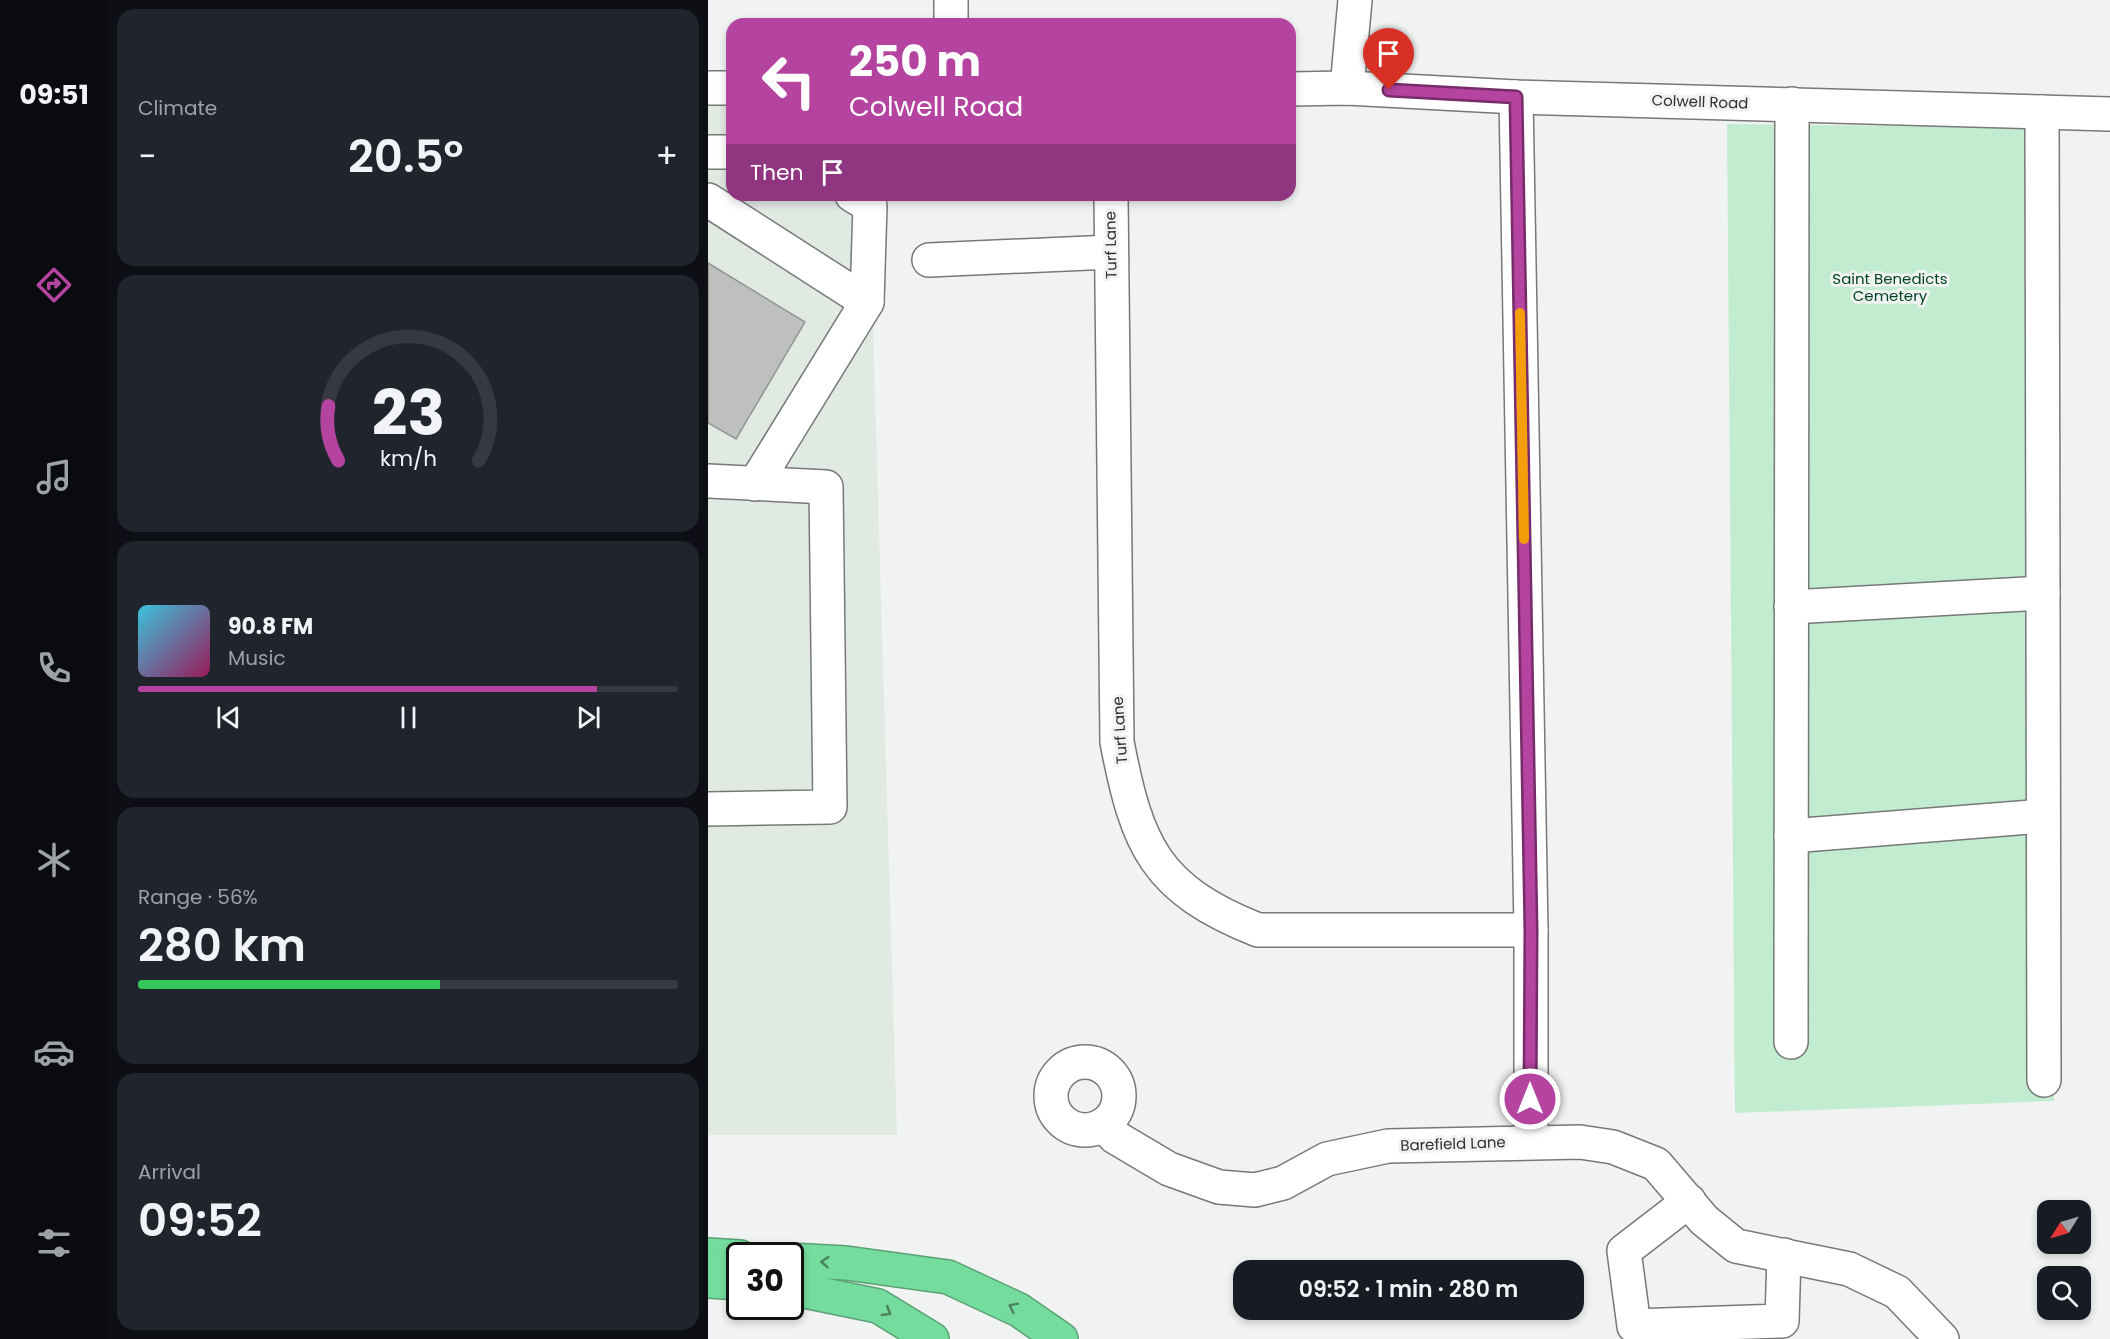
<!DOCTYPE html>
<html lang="en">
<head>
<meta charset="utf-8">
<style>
  :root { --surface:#171b24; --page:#20242c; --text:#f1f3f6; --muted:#9ea1a6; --line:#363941; --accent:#b444a0 }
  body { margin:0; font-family:Poppins,sans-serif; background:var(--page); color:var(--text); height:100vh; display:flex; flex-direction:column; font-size:22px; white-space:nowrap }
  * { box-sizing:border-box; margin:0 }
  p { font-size:20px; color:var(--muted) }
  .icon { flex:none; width:33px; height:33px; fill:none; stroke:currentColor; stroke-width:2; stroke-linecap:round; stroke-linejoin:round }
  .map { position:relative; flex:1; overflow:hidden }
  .panel { display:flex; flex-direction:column; gap:9px; padding:9px; background:#0d0f14; width:600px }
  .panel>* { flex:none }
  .top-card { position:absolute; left:18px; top:18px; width:570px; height:183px; border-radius:18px; box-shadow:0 3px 9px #0003; background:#b444a0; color:#fff; overflow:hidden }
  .needle { width:39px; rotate:233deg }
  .fabs { position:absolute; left:1329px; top:1200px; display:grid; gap:12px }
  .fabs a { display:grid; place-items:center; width:54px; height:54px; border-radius:12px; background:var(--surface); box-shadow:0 3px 9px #0003; font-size:30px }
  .speed { position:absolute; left:18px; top:1242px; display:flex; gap:12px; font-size:30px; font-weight:700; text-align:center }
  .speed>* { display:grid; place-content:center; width:78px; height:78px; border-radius:50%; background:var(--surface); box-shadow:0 3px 9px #0003; line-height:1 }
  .speed .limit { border:3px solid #111; border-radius:9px; background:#fff; color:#111 }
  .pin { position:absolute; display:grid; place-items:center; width:51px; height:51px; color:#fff; margin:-62px -26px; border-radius:50% 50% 50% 0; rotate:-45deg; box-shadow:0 0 6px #0007 }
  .pin .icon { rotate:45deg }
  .me { position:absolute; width:66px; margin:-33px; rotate:0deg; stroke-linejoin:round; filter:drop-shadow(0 0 4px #0008) }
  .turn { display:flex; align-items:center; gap:21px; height:126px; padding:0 24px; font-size:27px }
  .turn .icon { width:78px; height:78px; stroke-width:2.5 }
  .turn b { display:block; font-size:42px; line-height:51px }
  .then { display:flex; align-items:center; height:57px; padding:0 24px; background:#0003; gap:12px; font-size:22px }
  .big { font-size:45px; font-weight:600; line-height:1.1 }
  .panel .card { flex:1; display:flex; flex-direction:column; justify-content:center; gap:9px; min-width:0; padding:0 21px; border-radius:18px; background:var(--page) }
  .panel .dial { align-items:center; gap:0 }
  .dial svg { height:156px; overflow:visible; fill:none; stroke:var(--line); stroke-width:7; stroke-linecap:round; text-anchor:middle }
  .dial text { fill:var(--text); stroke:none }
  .song { display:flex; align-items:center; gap:18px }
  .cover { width:72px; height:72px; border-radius:9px; background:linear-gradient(135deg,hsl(190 70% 55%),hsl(330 70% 35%)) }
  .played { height:6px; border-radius:3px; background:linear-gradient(90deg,var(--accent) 85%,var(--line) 85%) }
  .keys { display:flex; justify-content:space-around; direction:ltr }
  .heat { display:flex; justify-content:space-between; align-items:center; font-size:33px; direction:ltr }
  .charge { height:9px; border-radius:4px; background:linear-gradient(90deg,#34c759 56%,var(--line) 0) }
  .trip { position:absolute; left:525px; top:1260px; width:351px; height:60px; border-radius:18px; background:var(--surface); box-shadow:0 3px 9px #0003; font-weight:600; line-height:60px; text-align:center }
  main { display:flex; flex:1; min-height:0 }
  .tabs { display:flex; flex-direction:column; width:108px; justify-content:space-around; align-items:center; background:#090b0e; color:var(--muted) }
  .tabs .icon { width:42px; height:42px }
  .tabs .active { color:var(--accent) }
  .tabs b { font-size:27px; color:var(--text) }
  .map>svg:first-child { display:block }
  .built { fill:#e0eae3 }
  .green { fill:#c2eccf }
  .building { fill:#bec0be; stroke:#939694; stroke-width:1.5 }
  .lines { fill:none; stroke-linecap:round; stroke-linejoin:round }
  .minor-casing { stroke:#767977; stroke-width:36 }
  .highway-casing { stroke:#5ca076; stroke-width:36 }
  .minor { stroke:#fff; stroke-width:33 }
  .highway { stroke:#74dd9d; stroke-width:33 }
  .oneway { stroke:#4e7e60 }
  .route-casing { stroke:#752c68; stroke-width:15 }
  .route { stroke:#b444a0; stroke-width:10 }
  .slow { stroke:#f59e0b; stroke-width:10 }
  .labels { text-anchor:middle; stroke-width:6; stroke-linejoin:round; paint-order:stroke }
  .street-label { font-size:15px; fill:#2f302f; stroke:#f0f3f1 }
  .park-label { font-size:15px; fill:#024324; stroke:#f0f3f1 }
</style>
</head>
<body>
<main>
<nav class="tabs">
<b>09:51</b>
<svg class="icon active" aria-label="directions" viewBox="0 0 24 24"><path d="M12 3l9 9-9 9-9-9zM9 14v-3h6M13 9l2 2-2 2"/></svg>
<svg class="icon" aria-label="music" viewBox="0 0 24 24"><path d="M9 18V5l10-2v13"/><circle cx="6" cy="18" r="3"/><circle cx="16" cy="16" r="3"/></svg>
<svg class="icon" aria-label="phone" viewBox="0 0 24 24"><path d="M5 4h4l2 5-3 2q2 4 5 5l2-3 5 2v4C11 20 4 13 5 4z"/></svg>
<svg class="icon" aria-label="climate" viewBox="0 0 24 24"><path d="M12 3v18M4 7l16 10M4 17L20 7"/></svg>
<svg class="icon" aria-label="car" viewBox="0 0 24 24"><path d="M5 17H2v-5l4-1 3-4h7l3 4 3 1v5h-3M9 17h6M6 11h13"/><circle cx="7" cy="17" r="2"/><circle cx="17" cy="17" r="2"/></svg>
<svg class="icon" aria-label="filters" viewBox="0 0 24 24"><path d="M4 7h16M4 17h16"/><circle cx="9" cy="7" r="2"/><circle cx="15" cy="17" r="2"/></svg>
</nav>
<section class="panel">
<div class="card"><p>Climate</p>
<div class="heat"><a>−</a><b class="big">20.5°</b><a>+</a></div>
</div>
<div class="card dial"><svg viewBox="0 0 100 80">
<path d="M14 69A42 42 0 1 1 86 69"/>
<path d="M14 69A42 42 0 0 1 9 41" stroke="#b444a0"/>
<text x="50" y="56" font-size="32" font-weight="700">23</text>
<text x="50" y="72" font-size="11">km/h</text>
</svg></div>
<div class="card">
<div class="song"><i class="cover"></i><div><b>90.8 FM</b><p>Music</p></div></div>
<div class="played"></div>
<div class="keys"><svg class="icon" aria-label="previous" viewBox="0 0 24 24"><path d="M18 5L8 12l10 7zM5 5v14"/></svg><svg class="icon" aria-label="pause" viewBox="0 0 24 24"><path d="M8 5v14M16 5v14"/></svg><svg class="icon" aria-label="next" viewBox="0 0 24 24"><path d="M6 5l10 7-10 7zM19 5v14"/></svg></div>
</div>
<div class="card"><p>Range · 56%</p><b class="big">280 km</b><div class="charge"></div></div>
<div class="card"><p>Arrival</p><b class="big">09:52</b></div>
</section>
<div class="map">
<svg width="1402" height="1339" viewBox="0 0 1402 1339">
  <rect width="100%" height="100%" fill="#f0f3f1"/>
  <polygon class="built" points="0,88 24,88 24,195 161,195 189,1135 0,1135"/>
  <polygon class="green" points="1019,124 1344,128 1346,1101 1027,1113"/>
  <polygon class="building" points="0,263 97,322 28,439 0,423"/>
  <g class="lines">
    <defs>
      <g id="minor">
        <polyline points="243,24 243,0"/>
        <polyline points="0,88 24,88"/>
        <polyline points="639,88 647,0"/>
        <polyline points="582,89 639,88 808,97 1402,114"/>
        <polyline points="808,97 823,930 823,1142"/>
        <polyline points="1334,112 1336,1080"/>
        <polyline points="0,152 24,152"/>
        <path d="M403,195L409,742C429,846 447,889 550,930H823"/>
        <polyline points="0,200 159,302"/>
        <polyline points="221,260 403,252"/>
        <polyline points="0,481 118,487 122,807 0,809"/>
        <polyline points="47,484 159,302 162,206 144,195"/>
        <polyline points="1083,607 1335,593"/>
        <polyline points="1083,836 1335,816"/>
        <polyline points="1083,1042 1084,104"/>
        <circle cx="377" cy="1096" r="34"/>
        <polyline points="396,1125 407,1137 461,1169 511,1187 547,1190 575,1183 619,1159 680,1146 872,1142 905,1147 948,1164 996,1220 1028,1246 1141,1269 1189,1292 1234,1339"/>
        <polyline points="981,1201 916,1251 926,1326 1074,1321 1076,1255"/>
      </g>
      <g id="highway">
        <polyline points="0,1255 32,1257"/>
        <polyline points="82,1260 138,1263 240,1277 311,1310 353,1339"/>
        <polyline points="0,1281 32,1283"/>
        <polyline points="82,1288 170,1306 224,1339"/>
      </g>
    </defs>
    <use href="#minor" class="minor-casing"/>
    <use href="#highway" class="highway-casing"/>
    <use href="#minor" class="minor"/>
    <use href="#highway" class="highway"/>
  </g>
  <defs><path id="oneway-chevron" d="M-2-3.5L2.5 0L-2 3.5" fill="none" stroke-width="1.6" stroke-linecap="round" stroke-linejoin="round" transform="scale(1.5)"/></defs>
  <g class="oneway">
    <use href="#oneway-chevron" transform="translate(117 1262) rotate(-176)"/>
    <use href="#oneway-chevron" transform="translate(305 1307) rotate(-154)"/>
    <use href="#oneway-chevron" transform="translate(179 1312) rotate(31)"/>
  </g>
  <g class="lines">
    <defs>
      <polyline id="route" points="681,90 808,97 823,930 822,1099"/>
    </defs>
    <use href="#route" class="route-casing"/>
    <use href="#route" class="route"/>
    <polyline class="slow" points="812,313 816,539"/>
  </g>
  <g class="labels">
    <g class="street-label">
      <text transform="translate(992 102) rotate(2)" y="5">Colwell Road</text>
      <text transform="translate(403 245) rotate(-91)" y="5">Turf Lane</text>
      <text transform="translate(412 730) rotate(-94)" y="5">Turf Lane</text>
      <text transform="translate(745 1144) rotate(-2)" y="5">Barefield Lane</text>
    </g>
    <g class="park-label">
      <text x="1182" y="284">Saint Benedicts<tspan x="1182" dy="17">Cemetery</tspan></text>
    </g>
  </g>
</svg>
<div class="fabs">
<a><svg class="needle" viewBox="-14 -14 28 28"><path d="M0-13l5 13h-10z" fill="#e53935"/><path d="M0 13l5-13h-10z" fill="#9ea1a6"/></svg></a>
<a><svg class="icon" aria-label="search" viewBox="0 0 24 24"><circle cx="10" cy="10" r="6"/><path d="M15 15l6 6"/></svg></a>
</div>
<div class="speed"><div class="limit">30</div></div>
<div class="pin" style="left:681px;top:90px;background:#d93025"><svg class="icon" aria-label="arrive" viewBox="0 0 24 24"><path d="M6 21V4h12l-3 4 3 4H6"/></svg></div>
<svg class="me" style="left:822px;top:1099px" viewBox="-20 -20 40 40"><circle r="17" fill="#b444a0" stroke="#fff" stroke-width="3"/><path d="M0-11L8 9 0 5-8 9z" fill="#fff"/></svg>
<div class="trip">09:52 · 1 min · 280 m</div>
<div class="top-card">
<div class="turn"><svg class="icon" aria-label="left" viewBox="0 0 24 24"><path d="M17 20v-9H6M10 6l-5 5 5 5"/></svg><div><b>250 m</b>Colwell Road</div></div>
<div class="then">Then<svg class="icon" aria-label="arrive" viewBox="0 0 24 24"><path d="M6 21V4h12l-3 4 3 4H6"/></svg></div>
</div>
</div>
</main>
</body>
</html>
